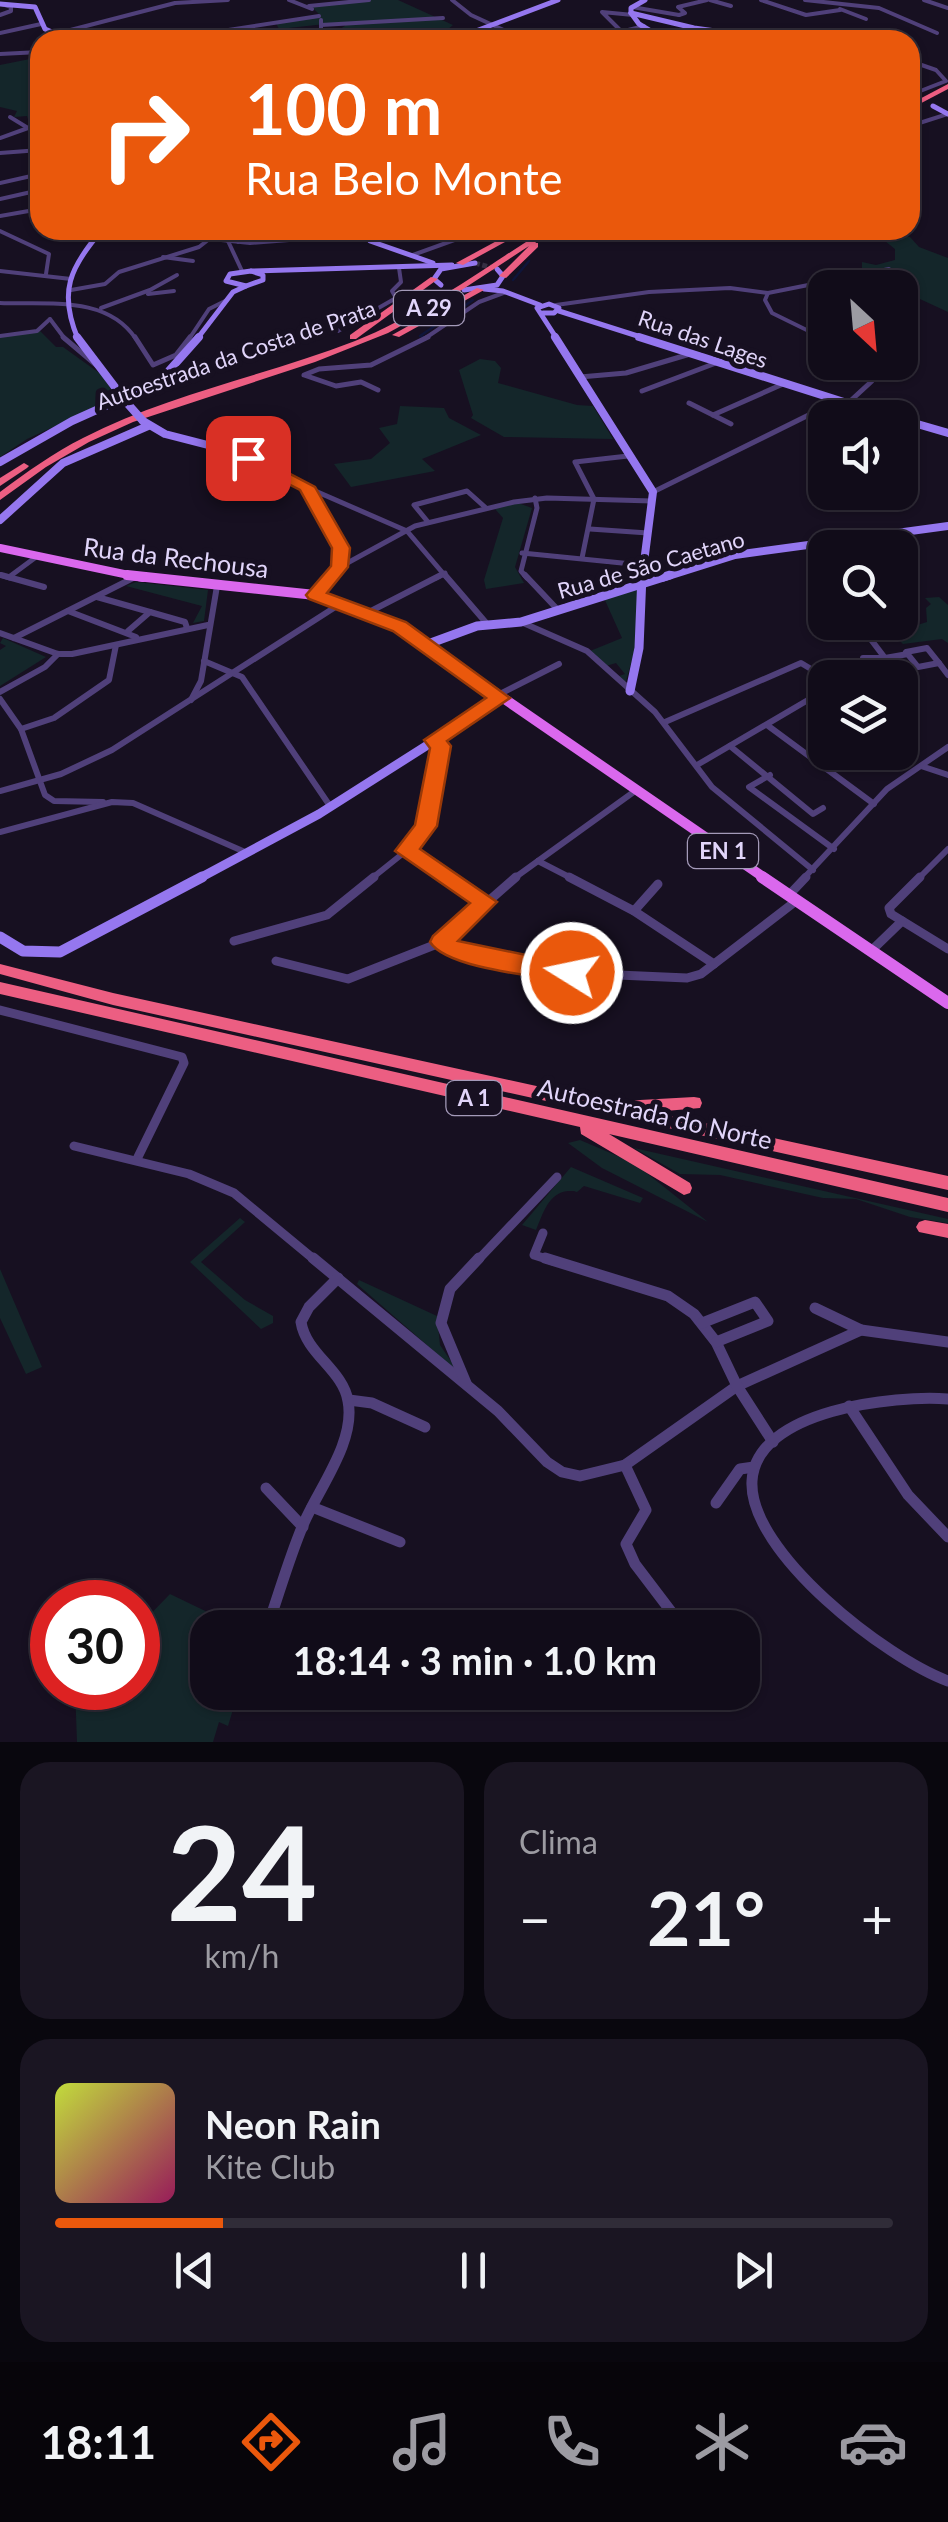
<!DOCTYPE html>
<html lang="pt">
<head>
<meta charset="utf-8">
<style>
  :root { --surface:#110c19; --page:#1a1522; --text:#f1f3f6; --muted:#9c9ba2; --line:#302c38; --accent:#ea580c }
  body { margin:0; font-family:Lato,sans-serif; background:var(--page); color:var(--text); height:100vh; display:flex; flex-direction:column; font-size:38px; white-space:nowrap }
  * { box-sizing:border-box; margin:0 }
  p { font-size:32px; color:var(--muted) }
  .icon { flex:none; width:55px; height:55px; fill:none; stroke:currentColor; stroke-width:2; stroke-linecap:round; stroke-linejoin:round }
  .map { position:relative; height:1742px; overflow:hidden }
  .drawer { display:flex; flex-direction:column; gap:20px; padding:20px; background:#09070e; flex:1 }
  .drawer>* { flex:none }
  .top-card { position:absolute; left:30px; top:30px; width:890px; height:210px; border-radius:30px; box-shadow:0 2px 8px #0004,0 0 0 2px var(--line); background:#ea580c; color:#fff; overflow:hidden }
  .needle { width:65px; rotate:154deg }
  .fabs { position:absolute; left:808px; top:270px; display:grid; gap:20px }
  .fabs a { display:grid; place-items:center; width:110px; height:110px; border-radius:20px; background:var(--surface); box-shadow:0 2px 8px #0004,0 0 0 2px var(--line); font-size:50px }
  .speed { position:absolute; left:30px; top:1580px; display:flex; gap:20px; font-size:50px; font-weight:700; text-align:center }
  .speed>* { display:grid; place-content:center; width:130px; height:130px; border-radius:50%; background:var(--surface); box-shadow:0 2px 8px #0004,0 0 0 2px var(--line); line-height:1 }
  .speed .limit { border:15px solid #d22; background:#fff; color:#111 }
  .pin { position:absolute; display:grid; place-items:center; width:85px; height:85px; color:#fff; margin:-42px; border-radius:20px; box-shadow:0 5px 15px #0006 }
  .me { position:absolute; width:110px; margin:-55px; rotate:280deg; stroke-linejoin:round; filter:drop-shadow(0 0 8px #0008) }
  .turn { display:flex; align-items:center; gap:35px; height:210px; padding:0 50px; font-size:45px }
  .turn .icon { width:130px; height:130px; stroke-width:2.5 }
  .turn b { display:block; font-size:70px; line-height:85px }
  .big { font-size:75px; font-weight:700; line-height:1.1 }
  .drawer .widget { flex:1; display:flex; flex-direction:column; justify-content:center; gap:15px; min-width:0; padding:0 35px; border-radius:30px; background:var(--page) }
  .drawer .dial { align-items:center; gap:0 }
  .dial b { font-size:130px; line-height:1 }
  .song { display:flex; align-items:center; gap:30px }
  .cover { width:120px; height:120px; border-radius:15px; background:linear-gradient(135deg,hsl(70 70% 55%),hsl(330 70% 35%)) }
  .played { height:10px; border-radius:5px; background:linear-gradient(90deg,var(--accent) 20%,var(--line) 20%) }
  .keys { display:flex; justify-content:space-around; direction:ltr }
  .heat { display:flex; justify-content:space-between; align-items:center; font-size:55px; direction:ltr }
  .drawer .tiles { flex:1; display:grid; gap:20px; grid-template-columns:1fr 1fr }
  .widget:last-child { grid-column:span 2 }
  .trip { position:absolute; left:190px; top:1610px; width:570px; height:100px; border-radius:30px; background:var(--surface); box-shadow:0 2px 8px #0004,0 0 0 2px var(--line); font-weight:700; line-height:100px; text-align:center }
  .tab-bar { display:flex; height:160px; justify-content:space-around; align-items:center; background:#07050a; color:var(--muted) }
  .tab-bar .icon { width:70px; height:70px }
  .tab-bar .on { color:var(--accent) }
  .tab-bar b { font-size:45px; color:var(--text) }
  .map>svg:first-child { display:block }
  .green { fill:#14262a }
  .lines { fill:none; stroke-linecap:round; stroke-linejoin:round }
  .stream { stroke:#0f153a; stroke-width:2.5 }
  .secondary-tunnel { stroke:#352e42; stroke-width:5; stroke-dasharray:5 2.5; stroke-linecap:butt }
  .street-far4 { stroke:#50407a; stroke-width:4 }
  .street-far3 { stroke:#50407a; stroke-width:5 }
  .street-far2 { stroke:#50407a; stroke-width:6 }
  .street-far1 { stroke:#50407a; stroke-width:9 }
  .street { stroke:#50407a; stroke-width:11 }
  .secondary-far3 { stroke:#9577ef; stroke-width:5 }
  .secondary-far2 { stroke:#9577ef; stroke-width:8 }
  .secondary-far1 { stroke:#9577ef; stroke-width:9 }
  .secondary { stroke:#9577ef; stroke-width:11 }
  .primary-far2 { stroke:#da68ed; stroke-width:8 }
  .primary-far1 { stroke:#da68ed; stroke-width:10 }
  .primary { stroke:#da68ed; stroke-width:12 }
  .highway { fill:#ec5e82; fill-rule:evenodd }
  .secondary-bridge { stroke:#9577ef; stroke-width:8 }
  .route { fill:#ea580c; stroke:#983908; stroke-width:2.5 }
  .labels { text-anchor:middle; stroke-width:10; stroke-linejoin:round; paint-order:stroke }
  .shield { fill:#171021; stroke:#a49ab9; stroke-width:2.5 }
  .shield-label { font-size:22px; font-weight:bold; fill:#e1d5fa }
  .far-street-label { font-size:22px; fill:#e1d5fa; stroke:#171021 }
  .street-label { font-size:25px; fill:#e1d5fa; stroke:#171021 }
</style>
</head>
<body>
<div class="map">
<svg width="948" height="1742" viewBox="0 0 948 1742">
  <rect width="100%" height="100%" fill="#171021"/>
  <g class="green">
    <path d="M371,0H398L453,25C427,48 371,43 339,38L338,30L345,26L344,22L279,29L276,23L321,16L312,7Z"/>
    <polygon points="40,57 40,127 39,127 30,126 27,116 14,117 17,111 0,107 0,65"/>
    <polygon points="889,235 910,237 919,247 948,258 948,312 909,294 900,295 900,288 884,287 862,272 862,262 876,265 895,260 895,249 880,237"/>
    <polygon points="39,330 56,347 63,347 102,375 114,394 110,401 27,439 0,457 0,336"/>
    <polygon points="480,359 495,361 501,368 498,383 577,405 593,406 613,439 504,437 471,418 473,415 459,370"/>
    <polygon points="400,406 444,408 449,418 481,435 422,459 435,471 351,487 334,464 371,459 390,443 379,428 397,424"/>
    <polygon points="518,503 532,508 515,567 524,583 486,589 484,580 503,518 495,509"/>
    <polygon points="136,582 208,590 204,621 193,623 202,606 126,586"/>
    <polygon points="638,588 635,649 626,681 621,683 616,677 625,674 616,663 606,666 590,651 622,638 604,598"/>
    <polygon points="939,597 948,605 948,643 942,639 903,644 892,633 927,622 926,608 931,604 925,598"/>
    <polygon points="3,638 46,657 0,686 0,650 6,646 0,643"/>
    <polygon points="580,1140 634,1163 708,1222 602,1168 568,1143"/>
    <polygon points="634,1148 948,1219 948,1223 910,1217 856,1199 823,1198 720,1175 680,1174"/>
    <path d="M571,1167L643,1198L640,1203L584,1186C572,1196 582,1190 568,1191C548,1193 543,1214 536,1230L522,1225Z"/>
    <polygon points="240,1218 245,1222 201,1262 245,1300 273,1316 273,1323 261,1329 190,1262"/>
    <polygon points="0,1269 42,1367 26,1374 0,1318"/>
    <polygon points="359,1280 437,1316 440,1345 459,1373 357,1284"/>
    <polygon points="170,1594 224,1620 255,1627 208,1628 208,1692 238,1693 228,1726 219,1722 213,1742 77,1742 75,1688 138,1688 138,1627"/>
  </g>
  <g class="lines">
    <g class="stream">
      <polyline points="552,240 564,230"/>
      <polyline points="513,280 529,261"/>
      <polyline points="423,337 420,336 473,300"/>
    </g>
    <polyline class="secondary-tunnel" points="475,263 497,269"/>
    <g class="street-far4">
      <polyline points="289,0 312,9"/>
      <polyline points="452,0 471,15 525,40"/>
      <polyline points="710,0 731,6"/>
      <polyline points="761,0 806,15 840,10"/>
      <polyline points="805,0 879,8 937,33"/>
      <polyline points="924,0 948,8"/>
      <polyline points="309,6 369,0"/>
      <polyline points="632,7 679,15"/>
      <polyline points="840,9 866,19"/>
      <polyline points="0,15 11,11 11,7 2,4"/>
      <polyline points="679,15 685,13 678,7 707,0"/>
      <polyline points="321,20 321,40"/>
      <polyline points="321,25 443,18"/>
      <polyline points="620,30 602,12 633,15"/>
      <polyline points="0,33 41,24"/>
      <polyline points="55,34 175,3 228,0"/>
      <polyline points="163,40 319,16"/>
      <polyline points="234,40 277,32"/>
      <polyline points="589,40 644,26"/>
      <polyline points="670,40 704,29"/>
      <polyline points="790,40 823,31"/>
      <polyline points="0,54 40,52"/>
      <polyline points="910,61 936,70 946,81 910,95"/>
      <polyline points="10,117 28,128"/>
      <polyline points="910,126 948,114"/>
      <polyline points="0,138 28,128"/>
      <polyline points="0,153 40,150"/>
      <polyline points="0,183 40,174"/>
      <polyline points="0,199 40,190"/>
      <polyline points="0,216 40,209"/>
      <polyline points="204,230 202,238 250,243 418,230"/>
      <polyline points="224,230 240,238 238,242"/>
      <polyline points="0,231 49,254 46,274"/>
      <polyline points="228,241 242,271"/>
      <polyline points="413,255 482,230"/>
      <polyline points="163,257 193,261"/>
      <polyline points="0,271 71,279"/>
      <polyline points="71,290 105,284 119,272 199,247 208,240"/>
      <polyline points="768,293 765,300 772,313 825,339"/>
      <polyline points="148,294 174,291"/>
      <path d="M0,303C48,305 107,295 136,339"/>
      <polyline points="556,305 649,292 730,288 768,293 889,269"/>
      <polyline points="101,308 150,290 177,275"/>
      <polyline points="50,319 65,339"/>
      <polyline points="338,331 396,298 392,291 401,282 399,268"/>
      <polyline points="0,336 37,331 50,319"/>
      <polyline points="189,339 209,309 227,300"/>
      <polyline points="424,339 479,302 506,292"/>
    </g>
    <g class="street-far3">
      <polyline points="63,337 102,370"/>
      <polyline points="135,337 153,365 176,355 190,337"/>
      <polyline points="820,337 825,339"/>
      <polyline points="580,377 626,373 690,354"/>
      <polyline points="378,390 361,382 336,386 304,375 319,369 371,365 428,337"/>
      <polyline points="642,391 716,363"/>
      <polyline points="689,403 731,424"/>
      <polyline points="847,404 872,381 854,362"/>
      <polyline points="713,415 783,384"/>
      <polyline points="306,487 407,531 447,578"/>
      <polyline points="653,492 837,401"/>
      <polyline points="428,522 414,505 467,491 486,508"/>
      <polyline points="590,529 648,533"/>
      <polyline points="852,540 858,548"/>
      <polyline points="522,553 642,565"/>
      <polyline points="582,558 594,499 575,462 628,456"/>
      <polyline points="340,567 415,526 514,502 547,498 652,501"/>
      <polyline points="0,575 10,578"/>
      <polyline points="9,577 36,557"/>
      <polyline points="436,578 445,573"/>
      <polyline points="527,578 521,571 537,508 535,498"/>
    </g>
    <g class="street-far2">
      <polyline points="1,575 44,587"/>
      <polyline points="445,575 488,625"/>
      <polyline points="525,575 558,610"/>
      <polyline points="97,597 150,612"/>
      <polyline points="900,598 914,615"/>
      <polyline points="68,611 136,637"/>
      <polyline points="369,612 441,575"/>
      <polyline points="521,622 587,651 655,712 712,787 813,870"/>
      <polyline points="128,631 150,612 185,622 187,628"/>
      <polyline points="0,633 58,654 72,654 208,625"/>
      <polyline points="869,637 885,658 908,654"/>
      <polyline points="14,638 135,577"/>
      <polygon points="927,648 939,663 918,667 906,652"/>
      <polyline points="863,658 885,658"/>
      <polyline points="204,661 242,677 330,806"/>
      <polyline points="939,663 948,675"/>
      <polyline points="0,692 45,667 58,654"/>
      <polyline points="496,696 559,664"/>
      <polyline points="0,699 21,729 45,795 54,801 103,802"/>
      <polyline points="191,700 201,681 217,586"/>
      <polyline points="665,722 801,663 826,678"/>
      <polyline points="767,725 874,804"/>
      <polyline points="21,729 54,718 109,680 116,645"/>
      <polyline points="900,731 910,724"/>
      <polyline points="730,746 813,814 823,808"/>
      <polyline points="697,765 825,690"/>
      <polyline points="921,766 948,775"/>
      <polyline points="831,770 863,752"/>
      <polyline points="770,775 749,787 834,849"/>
      <polyline points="0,791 61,774 112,750 340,604"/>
      <polyline points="0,832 112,802 133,803 245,852"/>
      <polyline points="406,851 450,879"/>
      <polyline points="538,861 573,879"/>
      <polyline points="371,879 406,851 426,827 441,747 434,739"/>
      <polyline points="513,879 635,791"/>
      <polyline points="803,879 887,789 948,747"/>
      <polyline points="918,879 948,849"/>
    </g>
    <g class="street-far1">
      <polyline points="446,877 485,902"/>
      <polyline points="569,877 634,911 714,964"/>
      <polyline points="920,877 889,908 891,914 948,949"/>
      <polyline points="789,895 806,877"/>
      <polyline points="634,911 658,884"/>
      <polyline points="234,941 327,915 374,877"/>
      <polyline points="442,942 454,951 572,973 687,978 701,974 796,901"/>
      <polyline points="871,951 902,921"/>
      <polyline points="276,961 348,979 442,942 516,877"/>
      <polyline points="0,1010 182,1057 184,1063 137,1159"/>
      <polyline points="74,1146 189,1174 234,1193 316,1261"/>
      <polyline points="543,1233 534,1255 553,1261"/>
      <polyline points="477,1261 557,1177"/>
    </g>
    <g class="street">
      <polyline points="313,1258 498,1411 547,1462 562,1472 580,1476 625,1465 737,1386 861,1330 948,1342"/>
      <polyline points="545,1258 668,1296 694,1314 716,1342 737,1386 773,1442"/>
      <polyline points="815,1308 861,1330"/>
      <polyline points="702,1323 755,1302 768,1321 716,1342"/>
      <polyline points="466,1383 441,1323 450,1289 479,1258"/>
      <path d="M948,1399C896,1395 756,1409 752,1481C748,1552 887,1659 948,1681"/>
      <polyline points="349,1400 372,1403 425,1427"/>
      <polyline points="849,1406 908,1495 948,1537"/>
      <polyline points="625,1465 646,1510 626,1544 635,1564 676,1618"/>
      <polyline points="266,1488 303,1527"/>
      <polyline points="716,1503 740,1469 754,1467"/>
      <polyline points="312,1507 400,1542"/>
      <path d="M267,1628C279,1594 289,1558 303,1525C318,1489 356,1442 348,1401C343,1370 306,1354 301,1322L309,1307L338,1278"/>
      <polyline points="242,1704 246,1692"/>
    </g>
    <g class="secondary-far3">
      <polyline points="0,4 35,7 45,29 71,40"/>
      <polyline points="631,13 694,28 780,40"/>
      <polyline points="631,13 639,24 654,33 654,40"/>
      <polyline points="631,13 631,8 645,0"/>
      <polyline points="452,40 558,0"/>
      <polyline points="910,95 917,98"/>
      <polyline points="933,106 948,114"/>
      <polyline points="367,230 370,241 433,263"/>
      <polyline points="251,271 452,265"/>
      <polygon points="251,271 263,275 263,280 246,286 226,281 230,274"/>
      <polyline points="441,285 434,279 441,269 475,263"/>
      <polyline points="484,289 503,291 540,305"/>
      <polyline points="464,290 497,285 503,276 497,269"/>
      <polyline points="559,311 647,339"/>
      <polyline points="543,313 554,313 559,308 549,304 537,308 557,339"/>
      <path d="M78,339C58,292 70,267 102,230"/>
      <polyline points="197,339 233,292 246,286"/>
    </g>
    <g class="secondary-far2">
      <polyline points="77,337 127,403"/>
      <polyline points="555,337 653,492 642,578"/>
      <polyline points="639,337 894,418"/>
      <polyline points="900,419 948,433"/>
      <polyline points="143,421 165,434 239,453 306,487 343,554 340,567 330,578"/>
      <polyline points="0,462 72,421 159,382 199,337"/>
      <polyline points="0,520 63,463 148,426"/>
      <polyline points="662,578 735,555 948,526"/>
    </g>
    <g class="secondary-far1">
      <polyline points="315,595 333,575"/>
      <polyline points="428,644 477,626 521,622 670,575"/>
      <polyline points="630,691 639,648 642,575"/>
      <polyline points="198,879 319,814 500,699"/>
    </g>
    <polyline class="secondary" points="0,937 23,951 60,952 202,877"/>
    <polyline class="primary-far2" points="0,548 143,578"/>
    <polyline class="primary-far1" points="127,575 315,595 400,627 766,879"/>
    <polyline class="primary" points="762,877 948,1003"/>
    <g class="highway">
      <polygon points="948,84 948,89 910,109 910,104"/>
      <polygon points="517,230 527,230 463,265 456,263"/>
      <path d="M545,230H554L535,243H538V247L506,278L499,276L529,246L437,306L388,333L315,362L133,422L89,442L46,467L0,500V492C27,472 53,453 83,438C168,394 265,376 355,341C423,314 482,269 545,230Z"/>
      <polygon points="431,277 438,279 356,339 350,339 350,335"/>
      <polygon points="477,288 484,290 399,337 392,335"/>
      <polygon points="24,463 29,466 27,468 0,486 0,478"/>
      <polygon points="0,964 113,993 632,1107 634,1101 640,1100 694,1097 700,1098 702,1103 700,1108 654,1112 948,1176 948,1190 113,1005 0,974"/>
      <polygon points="0,982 948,1198 948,1212 609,1134 690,1183 692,1188 690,1193 684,1195 581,1134 580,1127 0,994"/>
      <polygon points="925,1220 948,1224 948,1238 919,1232 916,1227 919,1222"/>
    </g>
    <polyline class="secondary-bridge" points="127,403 143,421"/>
  </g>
  <path class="route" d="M243,455H254L315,487L350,548L348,567L327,593L406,622L510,698L447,741L451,746L437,826L420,849L497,902L458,941L580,966L584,973L580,979L572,982C538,976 447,969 430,942L433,936L470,903L395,851L415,825L430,748L424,740L486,698L393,631L309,599L306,595L331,566L332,548L300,490L243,461Z"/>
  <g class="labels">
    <g class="shield">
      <rect x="394" y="291" width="70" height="34" rx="8"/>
      <rect x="688" y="834" width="70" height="34" rx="8"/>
      <rect x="446.5" y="1081" width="55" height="34" rx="8"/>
    </g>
    <g class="shield-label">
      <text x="429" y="316">A 29</text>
      <text x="723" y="859">EN 1</text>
      <text x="474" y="1106">A 1</text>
    </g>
    <g class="far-street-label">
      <text transform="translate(703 339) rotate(19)" y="8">Rua das Lages</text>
      <text transform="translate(236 355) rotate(-19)" y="8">Autoestrada da Costa de Prata</text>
      <text transform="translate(651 565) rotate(-16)" y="8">Rua de São Caetano</text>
    </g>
    <g class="street-label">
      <text transform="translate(176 558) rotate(7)" y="9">Rua da Rechousa</text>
      <text transform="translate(655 1114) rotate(13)" y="9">Autoestrada do Norte</text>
    </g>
  </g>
</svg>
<div class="fabs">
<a><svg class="needle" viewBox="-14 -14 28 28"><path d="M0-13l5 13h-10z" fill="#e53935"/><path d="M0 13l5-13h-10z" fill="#9c9ba2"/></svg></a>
<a><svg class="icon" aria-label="sound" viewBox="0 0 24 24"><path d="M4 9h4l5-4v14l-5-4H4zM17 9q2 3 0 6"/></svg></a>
<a><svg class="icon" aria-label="search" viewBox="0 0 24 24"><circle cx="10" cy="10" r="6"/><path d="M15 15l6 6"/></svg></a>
<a><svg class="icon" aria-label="layers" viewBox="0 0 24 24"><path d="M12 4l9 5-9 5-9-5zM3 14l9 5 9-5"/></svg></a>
</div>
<div class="speed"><div class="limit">30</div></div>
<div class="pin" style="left:248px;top:458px;background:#d93025"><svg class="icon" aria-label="arrive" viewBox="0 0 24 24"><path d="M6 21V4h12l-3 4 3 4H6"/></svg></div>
<svg class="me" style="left:572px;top:973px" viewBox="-20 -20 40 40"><circle r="17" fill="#ea580c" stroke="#fff" stroke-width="3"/><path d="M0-11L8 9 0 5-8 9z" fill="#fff"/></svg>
<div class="trip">18:14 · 3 min · 1.0 km</div>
<div class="top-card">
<div class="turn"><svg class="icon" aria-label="right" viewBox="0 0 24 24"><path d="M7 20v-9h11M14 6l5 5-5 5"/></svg><div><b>100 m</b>Rua Belo Monte</div></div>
</div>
</div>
<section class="drawer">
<div class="tiles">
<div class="widget dial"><b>24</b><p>km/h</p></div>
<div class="widget"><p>Clima</p>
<div class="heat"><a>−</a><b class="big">21°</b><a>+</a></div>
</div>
<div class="widget">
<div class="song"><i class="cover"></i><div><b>Neon Rain</b><p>Kite Club</p></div></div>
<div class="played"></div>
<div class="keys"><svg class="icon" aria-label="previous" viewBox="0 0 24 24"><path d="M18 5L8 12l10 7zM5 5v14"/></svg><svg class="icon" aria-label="pause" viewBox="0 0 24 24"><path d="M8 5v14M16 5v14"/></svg><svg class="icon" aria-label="next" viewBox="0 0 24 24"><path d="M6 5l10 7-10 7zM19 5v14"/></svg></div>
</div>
</div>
</section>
<nav class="tab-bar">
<b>18:11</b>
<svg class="icon on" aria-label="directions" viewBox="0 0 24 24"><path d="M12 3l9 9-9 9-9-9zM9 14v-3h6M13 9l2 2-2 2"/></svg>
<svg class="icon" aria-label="music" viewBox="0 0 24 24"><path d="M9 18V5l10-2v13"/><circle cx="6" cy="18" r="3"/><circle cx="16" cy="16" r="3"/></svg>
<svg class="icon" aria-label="phone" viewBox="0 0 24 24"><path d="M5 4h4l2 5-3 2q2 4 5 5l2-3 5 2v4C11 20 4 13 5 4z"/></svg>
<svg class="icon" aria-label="climate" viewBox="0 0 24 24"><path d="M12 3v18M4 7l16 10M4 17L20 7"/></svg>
<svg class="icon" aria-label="car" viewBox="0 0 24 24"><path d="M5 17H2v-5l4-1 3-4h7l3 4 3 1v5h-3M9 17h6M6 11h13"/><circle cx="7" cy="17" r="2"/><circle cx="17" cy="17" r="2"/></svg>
</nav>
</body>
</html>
